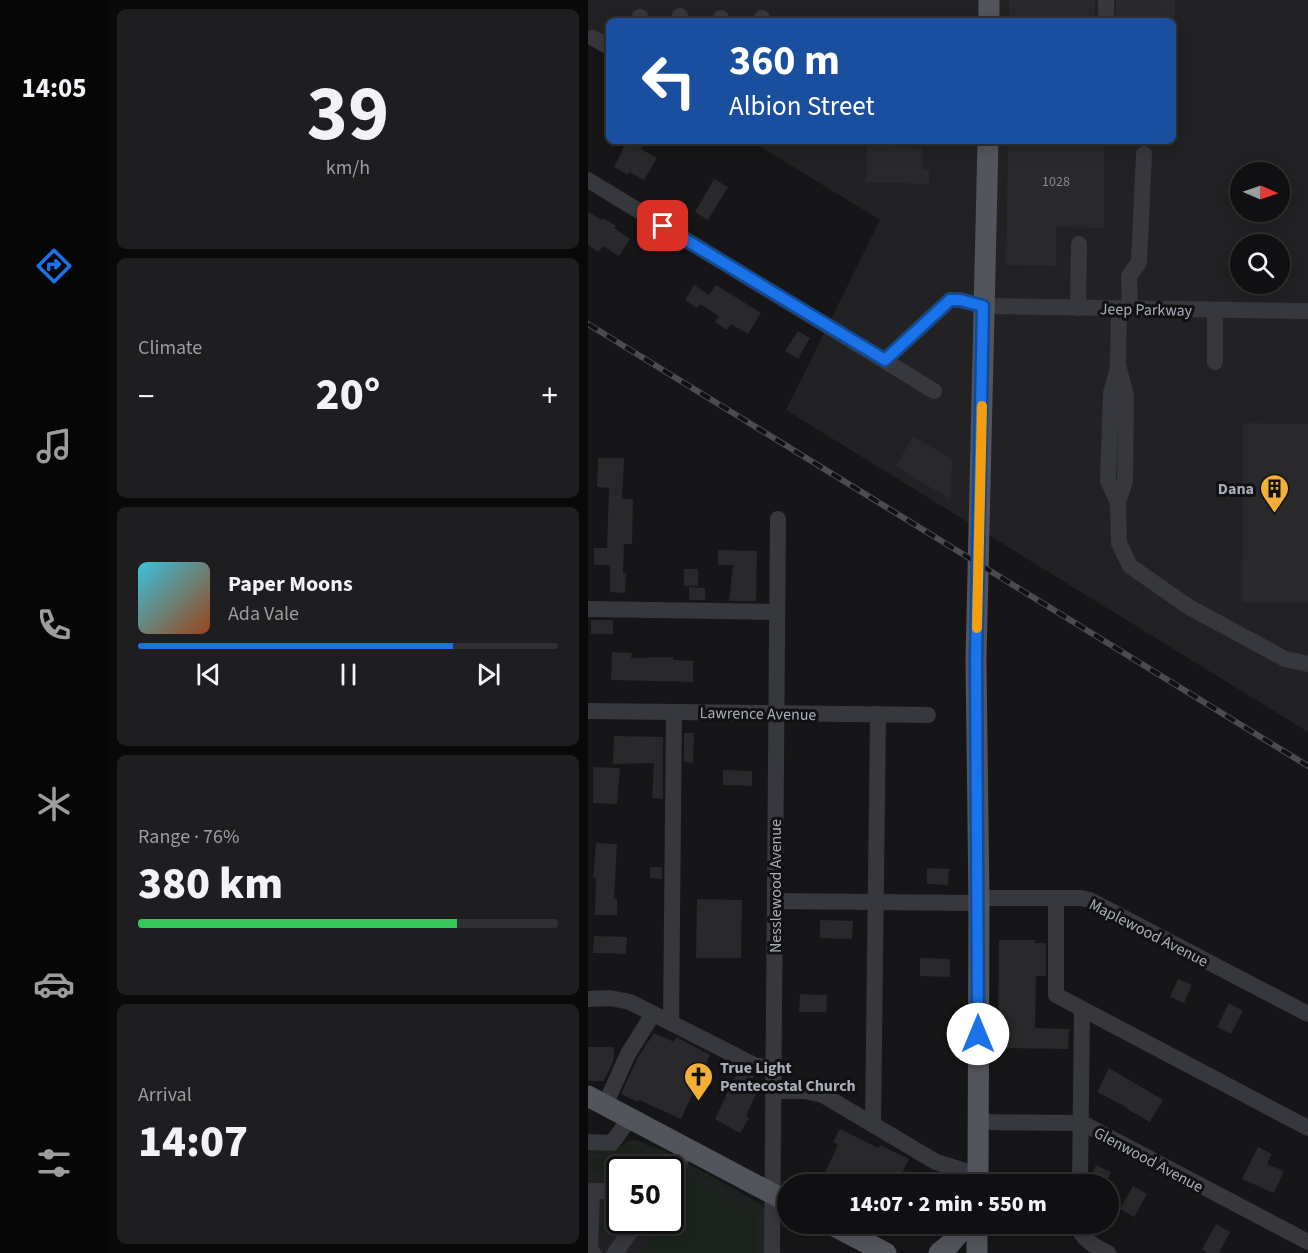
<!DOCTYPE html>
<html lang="en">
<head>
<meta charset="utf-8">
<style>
  :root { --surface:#101012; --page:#1e1e20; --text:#f1f3f6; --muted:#9c9d9f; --line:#303032; --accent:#1a73e8 }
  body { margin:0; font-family:"Source Sans 3",sans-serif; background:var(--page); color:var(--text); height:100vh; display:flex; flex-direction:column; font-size:22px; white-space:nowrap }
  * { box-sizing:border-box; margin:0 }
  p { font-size:20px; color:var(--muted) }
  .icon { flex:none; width:33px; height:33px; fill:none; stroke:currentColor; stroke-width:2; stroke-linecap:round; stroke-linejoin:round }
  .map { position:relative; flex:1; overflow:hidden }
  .panel { display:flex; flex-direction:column; gap:9px; padding:9px; background:#09090a; width:480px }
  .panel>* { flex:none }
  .hud { position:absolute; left:18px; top:18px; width:570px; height:126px; border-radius:9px; box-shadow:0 3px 15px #0003,0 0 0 2px var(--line); background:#1a4fa0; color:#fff; overflow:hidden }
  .needle { width:39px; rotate:92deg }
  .tools { position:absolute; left:642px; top:162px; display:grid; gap:12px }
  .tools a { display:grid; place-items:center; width:60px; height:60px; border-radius:50%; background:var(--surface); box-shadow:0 3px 15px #0003,0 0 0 2px var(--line); font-size:30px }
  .speed { position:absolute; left:18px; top:1156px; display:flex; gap:12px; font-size:30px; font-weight:700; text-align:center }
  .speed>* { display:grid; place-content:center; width:78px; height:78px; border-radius:50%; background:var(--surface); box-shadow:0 3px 15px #0003,0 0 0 2px var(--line); line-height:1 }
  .speed .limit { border:3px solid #111; border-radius:9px; background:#fff; color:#111 }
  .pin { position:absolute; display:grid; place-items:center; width:51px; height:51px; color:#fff; margin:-26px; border-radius:12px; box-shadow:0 3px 9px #0006 }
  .me { position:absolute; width:66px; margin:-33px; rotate:0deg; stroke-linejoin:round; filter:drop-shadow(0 0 4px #0008) }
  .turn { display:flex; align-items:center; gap:21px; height:126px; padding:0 24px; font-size:27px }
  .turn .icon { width:78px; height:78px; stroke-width:2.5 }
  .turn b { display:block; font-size:42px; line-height:51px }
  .big { font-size:45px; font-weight:800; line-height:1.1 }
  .panel .tile { flex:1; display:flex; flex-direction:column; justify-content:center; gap:9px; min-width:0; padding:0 21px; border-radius:9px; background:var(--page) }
  .panel .dial { align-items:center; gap:0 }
  .dial b { font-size:78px; line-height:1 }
  .song { display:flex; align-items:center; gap:18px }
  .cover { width:72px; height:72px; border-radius:9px; background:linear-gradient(135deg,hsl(190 70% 55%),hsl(20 70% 35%)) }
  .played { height:6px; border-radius:3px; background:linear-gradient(90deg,var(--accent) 75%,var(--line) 75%) }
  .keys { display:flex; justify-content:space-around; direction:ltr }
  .heat { display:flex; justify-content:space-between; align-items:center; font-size:33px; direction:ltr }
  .charge { height:9px; border-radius:4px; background:linear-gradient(90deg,#34c759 76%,var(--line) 0) }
  .trip { position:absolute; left:189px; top:1174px; width:342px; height:60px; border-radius:30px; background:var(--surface); box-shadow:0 3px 15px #0003,0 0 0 2px var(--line); font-weight:800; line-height:60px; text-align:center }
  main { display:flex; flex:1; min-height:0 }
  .menu { display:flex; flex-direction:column; width:108px; justify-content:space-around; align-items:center; background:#060607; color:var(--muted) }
  .menu .icon { width:42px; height:42px }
  .menu .current { color:var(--accent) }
  .menu b { font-size:27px; color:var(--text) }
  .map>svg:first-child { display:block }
  .built { fill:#222225; fill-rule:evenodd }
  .green { fill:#1c231d }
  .building { fill:#29292c }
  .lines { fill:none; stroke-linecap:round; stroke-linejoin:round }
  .minor { stroke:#37383d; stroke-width:16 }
  .major { stroke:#53555c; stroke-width:21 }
  .rail-casing { stroke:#4a4c52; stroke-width:6 }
  .rail { stroke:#111113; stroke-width:4; stroke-dasharray:11; stroke-linecap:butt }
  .route-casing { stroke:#114b97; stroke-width:15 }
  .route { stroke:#1a73e8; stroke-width:10 }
  .slow { stroke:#f59e0b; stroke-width:10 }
  .labels { text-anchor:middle; stroke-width:6; stroke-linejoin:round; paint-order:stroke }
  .number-label { font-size:14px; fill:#888b94 }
  .street-label { font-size:16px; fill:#a8adb8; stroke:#111113 }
  .poi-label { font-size:16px; font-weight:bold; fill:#a8adb8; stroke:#111113; text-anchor:end }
</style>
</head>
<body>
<main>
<nav class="menu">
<b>14:05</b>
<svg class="icon current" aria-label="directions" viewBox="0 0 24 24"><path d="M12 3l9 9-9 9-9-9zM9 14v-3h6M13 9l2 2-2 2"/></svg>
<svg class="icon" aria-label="music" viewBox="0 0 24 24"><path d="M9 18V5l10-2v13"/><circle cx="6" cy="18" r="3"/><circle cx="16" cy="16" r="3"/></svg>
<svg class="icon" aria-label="phone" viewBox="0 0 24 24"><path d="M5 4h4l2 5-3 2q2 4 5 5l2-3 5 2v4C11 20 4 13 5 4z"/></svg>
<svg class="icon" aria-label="climate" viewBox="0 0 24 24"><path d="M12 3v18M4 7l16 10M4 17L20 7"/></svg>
<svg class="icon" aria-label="car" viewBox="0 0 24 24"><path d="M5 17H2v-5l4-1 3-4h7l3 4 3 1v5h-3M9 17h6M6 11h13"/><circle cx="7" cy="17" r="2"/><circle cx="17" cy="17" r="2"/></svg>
<svg class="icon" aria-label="filters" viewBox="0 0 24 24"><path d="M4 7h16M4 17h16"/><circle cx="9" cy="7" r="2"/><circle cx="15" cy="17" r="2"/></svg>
</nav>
<section class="panel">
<div class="tile dial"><b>39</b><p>km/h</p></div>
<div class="tile"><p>Climate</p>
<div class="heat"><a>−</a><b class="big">20°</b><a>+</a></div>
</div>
<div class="tile">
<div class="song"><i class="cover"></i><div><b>Paper Moons</b><p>Ada Vale</p></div></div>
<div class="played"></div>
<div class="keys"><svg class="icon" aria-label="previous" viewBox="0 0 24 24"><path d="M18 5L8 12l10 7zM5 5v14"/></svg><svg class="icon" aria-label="pause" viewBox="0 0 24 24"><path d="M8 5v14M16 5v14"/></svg><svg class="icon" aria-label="next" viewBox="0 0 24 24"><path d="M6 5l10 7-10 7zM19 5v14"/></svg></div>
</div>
<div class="tile"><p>Range · 76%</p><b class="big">380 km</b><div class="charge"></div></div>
<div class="tile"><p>Arrival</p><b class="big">14:07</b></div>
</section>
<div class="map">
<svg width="720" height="1253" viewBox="0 0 720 1253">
  <rect width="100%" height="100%" fill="#161618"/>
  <g class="built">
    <path d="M0,0H720V732L198,410L292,220L163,141H585V21H21V55L0,42ZM652,172H692V212H652ZM652,244H692V284H652Z"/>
    <path d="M47,1140L77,1151L174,1205L178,1213V1253H0V1150H28L39,1142ZM32,1170H82V1221H32Z"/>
  </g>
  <g class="green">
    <polygon points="47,1140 82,1154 84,1161 50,1142"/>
    <polygon points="39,1142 58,1151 56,1155 0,1154 0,1150 28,1150"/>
    <polygon points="0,1158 74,1159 82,1164 79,1170 32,1170 31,1173 0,1173 0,1175"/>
    <polygon points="102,1167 107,1167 171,1203 176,1209 173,1211 99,1169"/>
    <polygon points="96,1172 169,1213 169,1253 52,1253 76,1221 82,1221 83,1212 93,1198 85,1191"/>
    <polygon points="13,1201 31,1201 31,1214 13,1238 12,1224 23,1223 24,1206 13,1205"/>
  </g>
  <g class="building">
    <rect x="421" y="0" width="86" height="21"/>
    <rect x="528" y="0" width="59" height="21"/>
    <polygon points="39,141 57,141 53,149 69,158 56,180 41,172 40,175 26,167"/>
    <polygon points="279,141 297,141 297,146 335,148 334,169 341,170 341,184 278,182"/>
    <polygon points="420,141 516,141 516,228 468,227 468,266 418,265"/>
    <polygon points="126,179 140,187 120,220 107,212"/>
    <polygon points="0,212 14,220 15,218 28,226 26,228 42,239 31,256 15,246 10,252 0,245"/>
    <polygon points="106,285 121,295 128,285 173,313 160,334 143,324 139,330 127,322 131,316 112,304 109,308 97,300"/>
    <polygon points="210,331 222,338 210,359 197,351"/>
    <polygon points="655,423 720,424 720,603 654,602"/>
    <polygon points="325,436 364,459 363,500 308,466"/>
    <polygon points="10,458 36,458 34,499 45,499 44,544 36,544 35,573 38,573 37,593 22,592 22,565 6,565 6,548 19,548 21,488 9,487"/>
    <polygon points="130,550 169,551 168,601 141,601 145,565 130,565"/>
    <rect x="96" y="569" width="14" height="17"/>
    <polygon points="101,587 117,588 117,600 101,600"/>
    <rect x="3" y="620" width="22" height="14"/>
    <polygon points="24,652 44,653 43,658 85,657 85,660 105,661 105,682 23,680"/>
    <polygon points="96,733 106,733 105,763 96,762"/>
    <polygon points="26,736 75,737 75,799 64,798 66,763 25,764"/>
    <polygon points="5,767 32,768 29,804 5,803"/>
    <polygon points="135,770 164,771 164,786 135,785"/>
    <polygon points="8,843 29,844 26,899 29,899 29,915 7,915 8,878 5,878"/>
    <polygon points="62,867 74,867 74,879 62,878"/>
    <polygon points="339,868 361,869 360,885 339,884"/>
    <polygon points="109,899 154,900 153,958 108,958"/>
    <polygon points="232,920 265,921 264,939 232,938"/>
    <polygon points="6,936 39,937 38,954 5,953"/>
    <polygon points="411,940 447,940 447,943 458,943 458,976 448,976 447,1028 481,1029 480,1049 410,1048"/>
    <polygon points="332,958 362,959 362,977 332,976"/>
    <polygon points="590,979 604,985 596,1003 582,997"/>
    <polygon points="212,994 239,995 238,1012 211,1012"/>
    <polygon points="641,1003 655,1011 643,1034 629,1027"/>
    <polygon points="66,1033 86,1042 88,1037 122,1055 93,1119 51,1100 50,1102 33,1094 50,1057"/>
    <polygon points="0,1047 26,1047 26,1059 16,1081 0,1081"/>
    <polygon points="521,1068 575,1100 562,1122 539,1109 540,1108 509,1092"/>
    <polygon points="151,1069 166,1076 159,1090 168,1094 158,1116 161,1118 152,1133 127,1119"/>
    <polygon points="252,1129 290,1148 292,1145 321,1159 308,1185 231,1185 250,1145 245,1142"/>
    <polygon points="670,1147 684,1154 679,1164 696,1171 686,1193 654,1179"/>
    <polygon points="508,1165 523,1172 517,1185 502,1185 503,1177"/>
    <polygon points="545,1186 559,1194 546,1217 532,1209"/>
    <polygon points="628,1224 642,1232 631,1253 620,1253 614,1249"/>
  </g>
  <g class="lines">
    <g class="minor">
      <polyline points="52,17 52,21"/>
      <polyline points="92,21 92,16"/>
      <polyline points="132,21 133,18"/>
      <polyline points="174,21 174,18"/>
      <polyline points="518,21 518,0"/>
      <polyline points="5,38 21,47"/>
      <polyline points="0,180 346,391"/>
      <polyline points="490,308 491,244"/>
      <polyline points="531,308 530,365 538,395 537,481 530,502 531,543 542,566 601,607 697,659 720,664"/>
      <polyline points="542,308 541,276 551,262 556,154"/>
      <polyline points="627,310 627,362"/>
      <polyline points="297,360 362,300 372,300 395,306 720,311"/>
      <polyline points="530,368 523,393 520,481 530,502"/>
      <polyline points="0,609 189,612"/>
      <polyline points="0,711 340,715"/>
      <polyline points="391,898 493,898 502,900 720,1014"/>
      <polyline points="468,898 468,995 720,1128"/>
      <polyline points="187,901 391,903"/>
      <polyline points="0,999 22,998 42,1002 166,1065 186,1069"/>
      <polyline points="83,1023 86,712"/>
      <polyline points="186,1091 216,1091 235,1095 348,1162 390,1175"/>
      <polyline points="17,1105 40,1054 65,1014"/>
      <polyline points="390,1122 487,1123 498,1125 720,1242"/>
      <polyline points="285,1125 290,714"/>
      <polyline points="0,1142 24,1143 42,1118"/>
      <polyline points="82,1174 100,1149"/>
      <polyline points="492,1185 494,1009"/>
      <path d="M489,1224C494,1240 506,1246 520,1253"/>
      <polyline points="5,1253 2,1250 4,1191 32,1191"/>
      <polyline points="27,1253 50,1221"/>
      <polyline points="184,1253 190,519"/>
    </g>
    <g class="major">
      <polyline points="401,21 401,0"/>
      <polyline points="0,1096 200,1202"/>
      <polyline points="390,1185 391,903 388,659 400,141"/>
      <polyline points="242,1224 298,1253"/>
      <polyline points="351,1253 362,1244 379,1224"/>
      <polyline points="389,1253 389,1224"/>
    </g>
    <defs>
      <polyline id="rail" points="0,324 720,766"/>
    </defs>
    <use href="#rail" class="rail-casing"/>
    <use href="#rail" class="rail"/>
  </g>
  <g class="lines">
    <defs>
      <polyline id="route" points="75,226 297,360 362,300 372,300 395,306 388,659 390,1034"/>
    </defs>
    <use href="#route" class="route-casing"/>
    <use href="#route" class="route"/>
    <polyline class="slow" points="389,628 394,406"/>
  </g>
  <defs>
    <symbol id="building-pin" viewBox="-11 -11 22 30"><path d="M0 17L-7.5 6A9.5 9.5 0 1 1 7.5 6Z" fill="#f2b134" stroke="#111113"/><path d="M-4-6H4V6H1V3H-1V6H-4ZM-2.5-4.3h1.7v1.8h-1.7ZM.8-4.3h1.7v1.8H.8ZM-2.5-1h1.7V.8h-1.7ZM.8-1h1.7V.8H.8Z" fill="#111"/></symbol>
    <symbol id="church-pin" viewBox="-11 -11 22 30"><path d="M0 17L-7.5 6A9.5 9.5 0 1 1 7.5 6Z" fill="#f2b134" stroke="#111113"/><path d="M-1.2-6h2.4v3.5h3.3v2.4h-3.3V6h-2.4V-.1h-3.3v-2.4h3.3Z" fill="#111"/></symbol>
  </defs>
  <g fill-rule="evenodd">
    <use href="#building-pin" x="670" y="472" width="33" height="45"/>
    <use href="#church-pin" x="94" y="1060" width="33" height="45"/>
  </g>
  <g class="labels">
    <g class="number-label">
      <text x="468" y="186">1028</text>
    </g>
    <g class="street-label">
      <text transform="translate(558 309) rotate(1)" y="6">Jeep Parkway</text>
      <text transform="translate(170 713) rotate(1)" y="6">Lawrence Avenue</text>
      <text transform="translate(187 886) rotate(-90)" y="6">Nesslewood Avenue</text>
      <text transform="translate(561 932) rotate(27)" y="6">Maplewood Avenue</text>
      <text transform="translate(561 1159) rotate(28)" y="6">Glenwood Avenue</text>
    </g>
    <g class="poi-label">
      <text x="666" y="494">Dana</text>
      <text x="132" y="1073" text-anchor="start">True Light<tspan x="132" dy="18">Pentecostal Church</tspan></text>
    </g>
  </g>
</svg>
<div class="tools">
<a><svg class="needle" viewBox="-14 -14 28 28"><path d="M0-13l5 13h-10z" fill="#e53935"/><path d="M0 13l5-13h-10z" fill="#9c9d9f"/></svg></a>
<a><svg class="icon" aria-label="search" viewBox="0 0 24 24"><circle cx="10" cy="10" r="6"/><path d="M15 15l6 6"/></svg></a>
</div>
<div class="speed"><div class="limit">50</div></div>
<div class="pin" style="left:75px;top:226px;background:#d93025"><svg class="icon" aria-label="arrive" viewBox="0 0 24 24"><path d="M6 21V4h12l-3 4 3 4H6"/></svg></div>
<svg class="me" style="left:390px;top:1034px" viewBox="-20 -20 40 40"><circle r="19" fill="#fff"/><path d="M0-13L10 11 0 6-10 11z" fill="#1a73e8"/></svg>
<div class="trip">14:07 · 2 min · 550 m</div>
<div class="hud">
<div class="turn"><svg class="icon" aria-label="left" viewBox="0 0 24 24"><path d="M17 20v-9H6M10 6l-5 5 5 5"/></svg><div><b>360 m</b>Albion Street</div></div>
</div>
</div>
</main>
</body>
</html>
